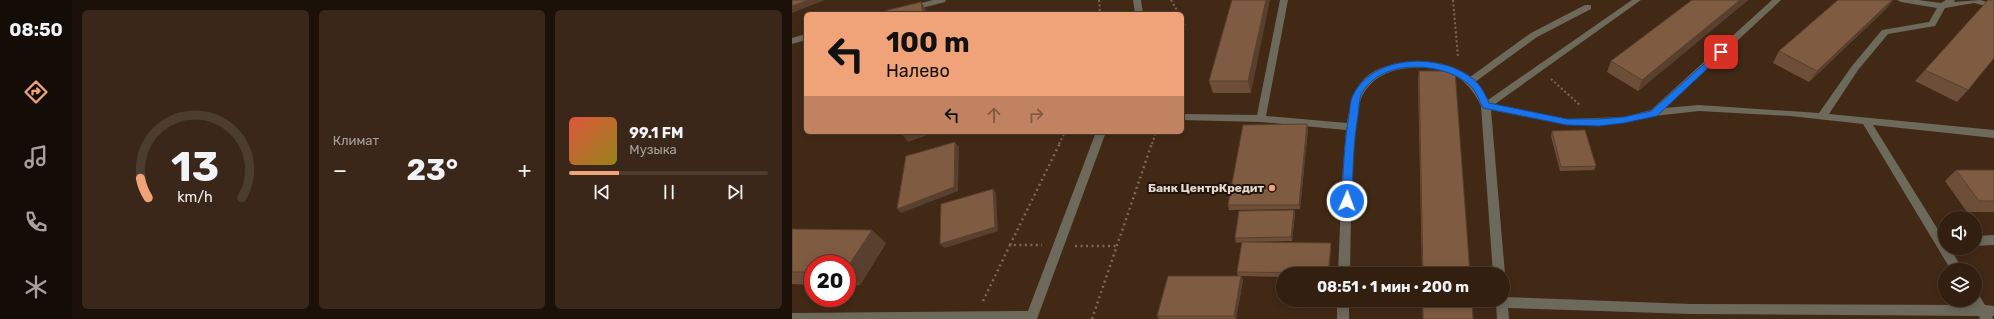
<!DOCTYPE html>
<html lang="ru">
<head>
<meta charset="utf-8">
<style>
  :root { --surface:#321f10; --page:#3a2719; --text:#f1f3f6; --muted:#a8a29f; --line:#4d3d30; --accent:#f0a378 }
  body { margin:0; font-family:Rubik,sans-serif; background:var(--page); color:var(--text); height:100vh; display:flex; flex-direction:column; font-size:15px; white-space:nowrap }
  * { box-sizing:border-box; margin:0 }
  p { font-size:13px; color:var(--muted) }
  .icon { flex:none; width:22px; height:22px; fill:none; stroke:currentColor; stroke-width:2; stroke-linecap:round; stroke-linejoin:round }
  .map { position:relative; flex:1; overflow:hidden }
  .side { display:flex; flex-direction:column; gap:10px; padding:10px; background:#1c1109; width:720px }
  .side>* { flex:none }
  .guide { position:absolute; left:12px; top:12px; width:380px; height:122px; border-radius:6px; box-shadow:0 2px 10px #0003,0 0 0 1px var(--line); background:#f0a378; color:#111; overflow:hidden }
  .tools { position:absolute; left:1146px; top:211px; display:grid; gap:8px }
  .tools a { display:grid; place-items:center; width:44px; height:44px; border-radius:50%; background:var(--surface); box-shadow:0 2px 10px #0003,0 0 0 1px var(--line); font-size:20px }
  .speed { position:absolute; left:12px; top:255px; display:flex; gap:8px; font-size:20px; font-weight:700; text-align:center }
  .speed>* { display:grid; place-content:center; width:52px; height:52px; border-radius:50%; background:var(--surface); box-shadow:0 2px 10px #0003,0 0 0 1px var(--line); line-height:1 }
  .speed .limit { border:6px solid #d22; background:#fff; color:#111 }
  .pin { position:absolute; display:grid; place-items:center; width:34px; height:34px; color:#fff; margin:-17px; border-radius:8px; box-shadow:0 2px 6px #0006 }
  .me { position:absolute; width:44px; margin:-22px; rotate:2deg; stroke-linejoin:round; filter:drop-shadow(0 0 3px #0008) }
  .turn { display:flex; align-items:center; gap:14px; height:84px; padding:0 16px; font-size:18px }
  .turn .icon { width:52px; height:52px; stroke-width:2.5 }
  .turn b { display:block; font-size:28px; line-height:34px }
  .lanes { display:flex; align-items:center; height:38px; padding:0 16px; background:#0003; justify-content:center; gap:20px; direction:ltr }
  .lanes .off { opacity:.35 }
  .big { font-size:30px; font-weight:700; line-height:1.1 }
  .side .card { flex:1; display:flex; flex-direction:column; justify-content:center; gap:6px; min-width:0; padding:0 14px; border-radius:6px; background:var(--page) }
  .side .dial { align-items:center; gap:0 }
  .dial svg { height:104px; overflow:visible; fill:none; stroke:var(--line); stroke-width:7; stroke-linecap:round; text-anchor:middle }
  .dial text { fill:var(--text); stroke:none }
  .song { display:flex; align-items:center; gap:12px }
  .cover { width:48px; height:48px; border-radius:6px; background:linear-gradient(135deg,hsl(10 70% 55%),hsl(50 70% 35%)) }
  .played { height:4px; border-radius:2px; background:linear-gradient(90deg,var(--accent) 25%,var(--line) 25%) }
  .keys { display:flex; justify-content:space-around; direction:ltr }
  .heat { display:flex; justify-content:space-between; align-items:center; font-size:22px; direction:ltr }
  .side .tiles { flex:1; display:grid; gap:10px; grid-template-columns:repeat(3,1fr) }
  .trip { position:absolute; left:484px; top:267px; width:234px; height:40px; border-radius:20px; background:var(--surface); box-shadow:0 2px 10px #0003,0 0 0 1px var(--line); font-weight:700; line-height:40px; text-align:center }
  main { display:flex; flex:1; min-height:0 }
  .tab-bar { display:flex; flex-direction:column; width:72px; justify-content:space-around; align-items:center; background:#140c06; color:var(--muted) }
  .tab-bar .icon { width:28px; height:28px }
  .tab-bar .active { color:var(--accent) }
  .tab-bar b { font-size:18px; color:var(--text) }
  .map>svg:first-child { display:block }
  .lines { fill:none; stroke-linecap:round; stroke-linejoin:round }
  .path-far1 { stroke:#7d6757; stroke-width:2; stroke-dasharray:2 2.5; stroke-linecap:butt }
  .path { stroke:#7d6757; stroke-width:2.5; stroke-dasharray:2 3.5; stroke-linecap:butt }
  .minor { fill:#6d6a5c; fill-rule:evenodd }
  .wall { fill:#6d4e39 }
  .shaded-wall { fill:#59402e }
  .building { fill:#7f5b42; stroke:#59402e }
  .route { fill:#1a73e8; stroke:#114b97 }
  .poi-dot { fill:#f0a378; stroke:#20150d; stroke-width:1.5 }
  .labels { text-anchor:middle; stroke-width:4; stroke-linejoin:round; paint-order:stroke }
  .poi-label { font-size:12px; font-weight:bold; fill:#e7d7cc; stroke:#20150d; text-anchor:end }
</style>
</head>
<body>
<main>
<nav class="tab-bar">
<b>08:50</b>
<svg class="icon active" aria-label="directions" viewBox="0 0 24 24"><path d="M12 3l9 9-9 9-9-9zM9 14v-3h6M13 9l2 2-2 2"/></svg>
<svg class="icon" aria-label="music" viewBox="0 0 24 24"><path d="M9 18V5l10-2v13"/><circle cx="6" cy="18" r="3"/><circle cx="16" cy="16" r="3"/></svg>
<svg class="icon" aria-label="phone" viewBox="0 0 24 24"><path d="M5 4h4l2 5-3 2q2 4 5 5l2-3 5 2v4C11 20 4 13 5 4z"/></svg>
<svg class="icon" aria-label="climate" viewBox="0 0 24 24"><path d="M12 3v18M4 7l16 10M4 17L20 7"/></svg>
</nav>
<section class="side">
<div class="tiles">
<div class="card dial"><svg viewBox="0 0 100 80">
<path d="M14 69A42 42 0 1 1 86 69"/>
<path d="M14 69A42 42 0 0 1 8 54" stroke="#f0a378"/>
<text x="50" y="56" font-size="32" font-weight="700">13</text>
<text x="50" y="72" font-size="11">km/h</text>
</svg></div>
<div class="card"><p>Климат</p>
<div class="heat"><a>−</a><b class="big">23°</b><a>+</a></div>
</div>
<div class="card">
<div class="song"><i class="cover"></i><div><b>99.1 FM</b><p>Музыка</p></div></div>
<div class="played"></div>
<div class="keys"><svg class="icon" aria-label="previous" viewBox="0 0 24 24"><path d="M18 5L8 12l10 7zM5 5v14"/></svg><svg class="icon" aria-label="pause" viewBox="0 0 24 24"><path d="M8 5v14M16 5v14"/></svg><svg class="icon" aria-label="next" viewBox="0 0 24 24"><path d="M6 5l10 7-10 7zM19 5v14"/></svg></div>
</div>
</div>
</section>
<div class="map">
<svg width="1202" height="319" viewBox="0 0 1202 319">
  <rect width="100%" height="100%" fill="#422916"/>
  <g class="lines">
    <g class="path-far1">
      <polyline points="307,0 308,14"/>
      <polyline points="379,0 387,14"/>
      <polyline points="661,0 666,57"/>
      <polyline points="390,20 393,26 390,38"/>
      <polyline points="759,79 789,106"/>
      <polyline points="267,144 273,132"/>
      <polyline points="360,144 364,132"/>
    </g>
    <g class="path">
      <polyline points="218,245 268,143"/>
      <polyline points="283,246 325,246"/>
      <polyline points="191,301 218,245 250,245"/>
      <polyline points="300,319 360,143"/>
    </g>
    <g class="minor">
      <polygon points="141,0 154,0 153,2 107,14 94,14 95,12"/>
      <polygon points="341,0 349,0 351,14 343,14"/>
      <path d="M488,0H496L474,116L555,123C558,106 560,90 573,78C597,56 653,56 678,77L739,33L793,5H799V9L745,37L683,82L696,100L840,0H849L703,104L775,119L832,117L859,110L980,0H989L873,108L907,105L1027,113L1060,66L1090,30L1137,22L1145,8L1109,2L1105,0H1126L1149,3L1154,0H1163L1162,2L1188,0L1202,4V8L1182,3L1153,8L1143,26L1096,34L1066,70L1037,114L1202,130V138L1081,125L1153,241V248H1158L1171,270H1159L1071,124L998,116L907,111L862,116L832,123L775,125L699,110L713,274L711,278V274H701L689,106C678,82 660,68 633,68C610,67 587,71 573,91C566,101 565,117 564,128C559,177 559,225 558,274H546L550,179L554,130L469,122L390,120V114L465,115Z"/>
      <polygon points="14,34 14,40 0,44 0,38"/>
      <polygon points="304,132 314,132 245,319 0,319 0,313 236,311"/>
      <polygon points="1202,235 1202,245 1183,246 1183,236"/>
      <polygon points="1183,294 1187,295 1193,305 1202,306 1202,316 1200,316 1201,319 1188,319 1187,316 898,314 716,308 717,319 705,319 704,302 704,300 711,300 711,295 714,297 898,304 1180,305 1178,300 1183,300"/>
      <rect x="545" y="300" width="12" height="19"/>
    </g>
  </g>
  <g class="wall">
    <polygon points="440,0 459,93 421,93 417,81"/>
    <polygon points="900,0 956,0 846,91 815,72 819,61"/>
    <polygon points="1046,0 1101,0 1094,9 1017,82 981,63 987,51"/>
    <polygon points="1133,70 1176,90 1165,102 1123,81"/>
    <polygon points="627,71 678,274 630,274 626,82"/>
    <polygon points="516,129 508,209 437,210 436,205"/>
    <polygon points="760,131 804,166 802,170 768,171 759,136"/>
    <polygon points="1164,170 1202,170 1202,212 1175,212 1153,181"/>
    <polygon points="502,210 503,214 500,241 453,242 539,247 537,274 491,274 491,277 449,276 451,280 444,319 367,319 365,316 446,276 445,272 450,242 444,243 443,238"/>
    <polygon points="0,229 94,243 68,285 55,285 55,264 21,264 21,285 0,284"/>
    <polygon points="630,300 680,300 681,319 631,319"/>
  </g>
  <g class="shaded-wall">
    <polygon points="17,0 33,0 0,13 0,6"/>
    <polygon points="474,0 478,0 459,93 456,81"/>
    <polygon points="948,0 956,0 846,91 850,80"/>
    <polygon points="1100,0 1101,0 1094,9 1017,82 1025,71"/>
    <polygon points="129,2 137,14 131,14"/>
    <polygon points="515,124 516,129 508,209 507,205"/>
    <polygon points="108,132 144,132 116,142"/>
    <polygon points="163,142 167,147 166,191 109,213 105,209"/>
    <polygon points="201,189 204,193 206,231 153,248 148,244"/>
    <polygon points="502,210 503,214 500,241 499,237"/>
    <polygon points="80,230 94,243 68,285 55,274 55,268"/>
    <polygon points="449,276 451,280 444,319 442,316"/>
  </g>
  <g class="building">
    <polygon points="0,0 17,0 0,6"/>
    <polygon points="440,0 474,0 456,81 417,81"/>
    <polygon points="900,0 948,0 850,80 819,61"/>
    <polygon points="1046,0 1100,0 1025,71 987,51"/>
    <polygon points="1196,0 1202,0 1202,58 1176,90 1133,70"/>
    <polygon points="129,2 131,14 89,14 92,11"/>
    <polygon points="627,71 663,71 678,274 631,274"/>
    <polygon points="515,124 507,205 436,205 451,125"/>
    <polygon points="793,130 804,166 769,167 760,131"/>
    <polygon points="163,142 162,187 105,209 114,156"/>
    <polygon points="1164,170 1202,170 1202,201 1187,201"/>
    <polygon points="201,189 203,227 148,244 149,204"/>
    <polygon points="502,210 499,237 443,238 447,211"/>
    <polygon points="0,229 80,230 55,268 55,264 21,264 21,272 0,272"/>
    <polygon points="450,242 539,243 536,273 445,272"/>
    <polygon points="376,276 449,276 442,316 365,316"/>
    <polygon points="631,300 680,300 681,319 631,319"/>
  </g>
  <path class="route" d="M929,49L932,50V53L865,116L832,123L807,126L775,125L691,108C686,99 684,89 675,83C647,61 587,59 569,95C567,101 567,109 566,116C561,144 561,172 560,201L555,205L550,201C551,172 552,144 557,115C558,109 558,100 561,95C582,54 647,53 680,78C689,85 693,94 697,103L775,119H807L832,117L859,111Z"/>
  <circle class="poi-dot" cx="480" cy="188" r="4"/>
  <g class="labels">
    <g class="poi-label">
      <text x="472" y="192">Банк ЦентрКредит</text>
    </g>
  </g>
</svg>
<div class="tools">
<a><svg class="icon" aria-label="sound" viewBox="0 0 24 24"><path d="M4 9h4l5-4v14l-5-4H4zM17 9q2 3 0 6"/></svg></a>
<a><svg class="icon" aria-label="layers" viewBox="0 0 24 24"><path d="M12 4l9 5-9 5-9-5zM3 14l9 5 9-5"/></svg></a>
</div>
<div class="speed"><div class="limit">20</div></div>
<div class="pin" style="left:929px;top:52px;background:#d93025"><svg class="icon" aria-label="arrive" viewBox="0 0 24 24"><path d="M6 21V4h12l-3 4 3 4H6"/></svg></div>
<svg class="me" style="left:555px;top:201px" viewBox="-20 -20 40 40"><circle r="17" fill="#1a73e8" stroke="#fff" stroke-width="3"/><path d="M0-11L8 9 0 5-8 9z" fill="#fff"/></svg>
<div class="trip">08:51 · 1 мин · 200 m</div>
<div class="guide">
<div class="turn"><svg class="icon" aria-label="left" viewBox="0 0 24 24"><path d="M17 20v-9H6M10 6l-5 5 5 5"/></svg><div><b>100 m</b>Налево</div></div>
<div class="lanes"><svg class="icon" aria-label="left" viewBox="0 0 24 24"><path d="M17 20v-9H6M10 6l-5 5 5 5"/></svg><svg class="icon off" aria-label="ahead" viewBox="0 0 24 24"><path d="M12 20V5M6 11l6-6 6 6"/></svg><svg class="icon off" aria-label="right" viewBox="0 0 24 24"><path d="M7 20v-9h11M14 6l5 5-5 5"/></svg></div>
</div>
</div>
</main>
</body>
</html>
